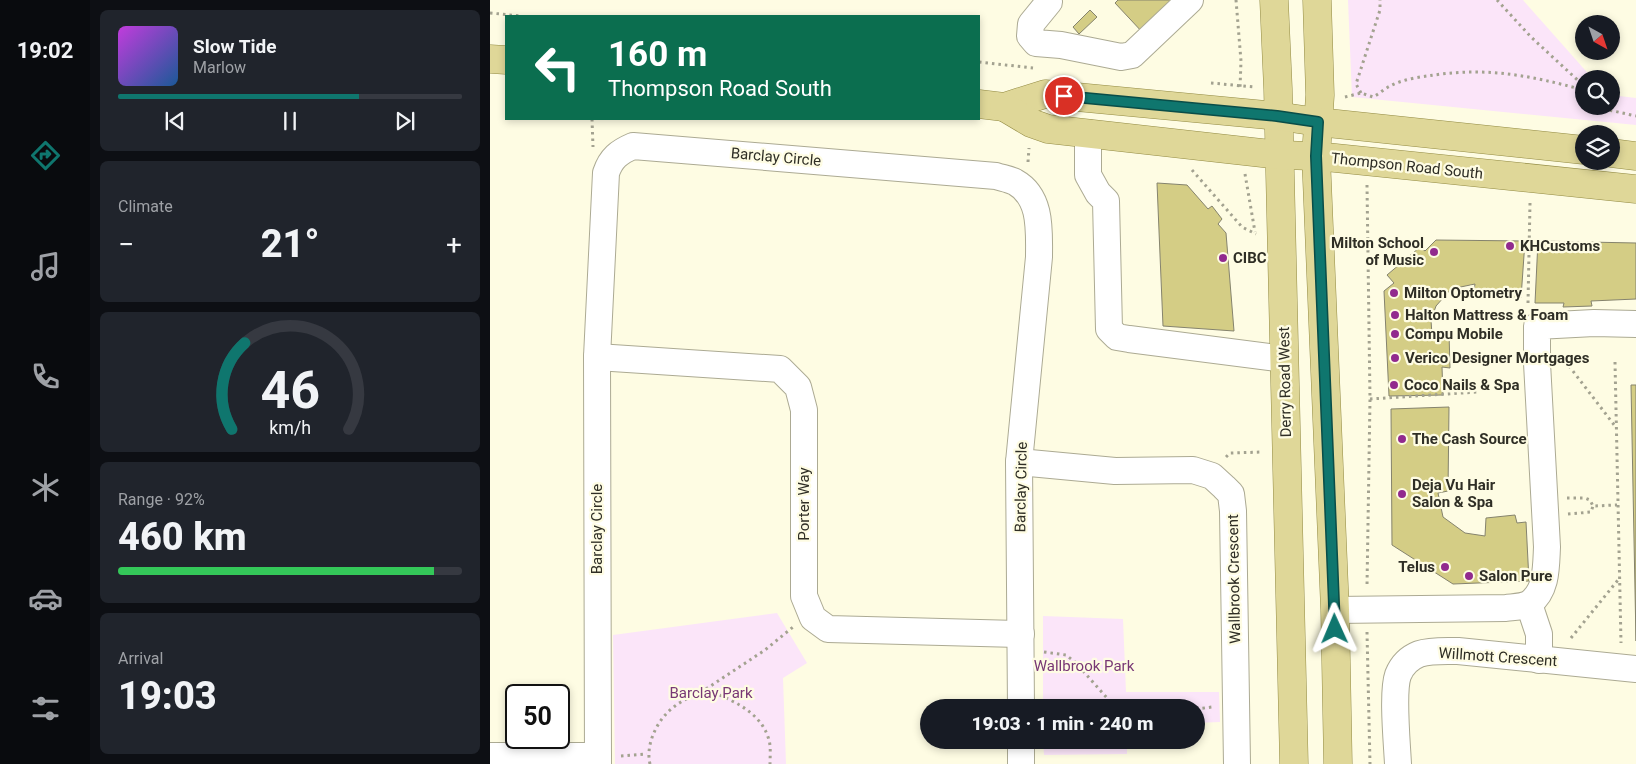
<!DOCTYPE html>
<html lang="en">
<head>
<meta charset="utf-8">
<style>
  :root { --surface:#171b24; --page:#20242c; --text:#f1f3f6; --muted:#9ea1a6; --line:#363941; --accent:#0f766e }
  body { margin:0; font-family:Roboto,sans-serif; background:var(--page); color:var(--text); height:100vh; display:flex; flex-direction:column; font-size:19px; white-space:nowrap }
  * { box-sizing:border-box; margin:0 }
  p { font-size:16px; color:var(--muted) }
  .icon { flex:none; width:28px; height:28px; fill:none; stroke:currentColor; stroke-width:2; stroke-linecap:round; stroke-linejoin:round }
  .map { position:relative; flex:1; overflow:hidden }
  .drawer { display:flex; flex-direction:column; gap:10px; padding:10px; background:#0d0f14; width:400px }
  .drawer>* { flex:none }
  .hud { position:absolute; left:15px; top:15px; width:475px; height:105px; border-radius:0px; box-shadow:0 2px 8px #0003; background:#0b6e4f; color:#fff; overflow:hidden }
  .needle { width:32px; rotate:140deg }
  .buttons { position:absolute; left:1085px; top:15px; display:grid; gap:10px }
  .buttons a { display:grid; place-items:center; width:45px; height:45px; border-radius:50%; background:var(--surface); box-shadow:0 2px 8px #0003; font-size:25px }
  .speed { position:absolute; left:15px; top:684px; display:flex; gap:10px; font-size:25px; font-weight:700; text-align:center }
  .speed>* { display:grid; place-content:center; width:65px; height:65px; border-radius:50%; background:var(--surface); box-shadow:0 2px 8px #0003; line-height:1 }
  .speed .limit { border:2px solid #111; border-radius:8px; background:#fff; color:#111 }
  .pin { position:absolute; display:grid; place-items:center; width:42px; height:42px; color:#fff; margin:-21px; border:2px solid #fff; border-radius:50%; box-shadow:0 1px 5px #0007 }
  .me { position:absolute; width:55px; margin:-28px; rotate:359deg; stroke-linejoin:round; filter:drop-shadow(0 0 4px #0008) }
  .turn { display:flex; align-items:center; gap:18px; height:105px; padding:0 20px; font-size:22px }
  .turn .icon { width:65px; height:65px; stroke-width:2.5 }
  .turn b { display:block; font-size:35px; line-height:42px }
  .big { font-size:38px; font-weight:800; line-height:1.1 }
  .drawer .tile { flex:1; display:flex; flex-direction:column; justify-content:center; gap:8px; min-width:0; padding:0 18px; border-radius:8px; background:var(--page) }
  .drawer .dial { align-items:center; gap:0 }
  .dial svg { height:130px; overflow:visible; fill:none; stroke:var(--line); stroke-width:7; stroke-linecap:round; text-anchor:middle }
  .dial text { fill:var(--text); stroke:none }
  .song { display:flex; align-items:center; gap:15px }
  .cover { width:60px; height:60px; border-radius:8px; background:linear-gradient(135deg,hsl(290 70% 55%),hsl(210 70% 35%)) }
  .played { height:5px; border-radius:2px; background:linear-gradient(90deg,var(--accent) 70%,var(--line) 70%) }
  .keys { display:flex; justify-content:space-around; direction:ltr }
  .heat { display:flex; justify-content:space-between; align-items:center; font-size:28px; direction:ltr }
  .charge { height:8px; border-radius:4px; background:linear-gradient(90deg,#34c759 92%,var(--line) 0) }
  .trip { position:absolute; left:430px; top:699px; width:285px; height:50px; border-radius:25px; background:var(--surface); box-shadow:0 2px 8px #0003; font-weight:800; line-height:50px; text-align:center }
  main { display:flex; flex:1; min-height:0 }
  .dock { display:flex; flex-direction:column; width:90px; justify-content:space-around; align-items:center; background:#090b0e; color:var(--muted) }
  .dock .icon { width:35px; height:35px }
  .dock .selected { color:var(--accent) }
  .dock b { font-size:22px; color:var(--text) }
  .map>svg:first-child { display:block }
  .green { fill:#fbe5f9 }
  .building { fill:#d4cd85; stroke:#85836d }
  .lines { fill:none; stroke-linecap:round; stroke-linejoin:round }
  .minor-casing { stroke:#acaa93; stroke-width:28 }
  .major-casing { stroke:#938b44; stroke-width:29 }
  .path { stroke:#a3a290; stroke-width:3; stroke-dasharray:2.5 4; stroke-linecap:butt }
  .minor { stroke:#fff; stroke-width:26 }
  .major { stroke:#dfd798; stroke-width:28 }
  .route-casing { stroke:#0a4d48; stroke-width:12 }
  .route { stroke:#0f766e; stroke-width:9 }
  .poi-dot { fill:#912a8e; stroke:#fefce3; stroke-width:2 }
  .labels { text-anchor:middle; stroke-width:4.5; stroke-linejoin:round; paint-order:stroke }
  .street-label { font-size:15px; fill:#2f2e25; stroke:#fefce3 }
  .poi-label { font-size:15px; font-weight:bold; fill:#2f2e25; stroke:#fefce3; text-anchor:start }
  .park-label { font-size:15px; fill:#783775; stroke:#fefce3 }
</style>
</head>
<body>
<main>
<nav class="dock">
<b>19:02</b>
<svg class="icon selected" aria-label="directions" viewBox="0 0 24 24"><path d="M12 3l9 9-9 9-9-9zM9 14v-3h6M13 9l2 2-2 2"/></svg>
<svg class="icon" aria-label="music" viewBox="0 0 24 24"><path d="M9 18V5l10-2v13"/><circle cx="6" cy="18" r="3"/><circle cx="16" cy="16" r="3"/></svg>
<svg class="icon" aria-label="phone" viewBox="0 0 24 24"><path d="M5 4h4l2 5-3 2q2 4 5 5l2-3 5 2v4C11 20 4 13 5 4z"/></svg>
<svg class="icon" aria-label="climate" viewBox="0 0 24 24"><path d="M12 3v18M4 7l16 10M4 17L20 7"/></svg>
<svg class="icon" aria-label="car" viewBox="0 0 24 24"><path d="M5 17H2v-5l4-1 3-4h7l3 4 3 1v5h-3M9 17h6M6 11h13"/><circle cx="7" cy="17" r="2"/><circle cx="17" cy="17" r="2"/></svg>
<svg class="icon" aria-label="filters" viewBox="0 0 24 24"><path d="M4 7h16M4 17h16"/><circle cx="9" cy="7" r="2"/><circle cx="15" cy="17" r="2"/></svg>
</nav>
<section class="drawer">
<div class="tile">
<div class="song"><i class="cover"></i><div><b>Slow Tide</b><p>Marlow</p></div></div>
<div class="played"></div>
<div class="keys"><svg class="icon" aria-label="previous" viewBox="0 0 24 24"><path d="M18 5L8 12l10 7zM5 5v14"/></svg><svg class="icon" aria-label="pause" viewBox="0 0 24 24"><path d="M8 5v14M16 5v14"/></svg><svg class="icon" aria-label="next" viewBox="0 0 24 24"><path d="M6 5l10 7-10 7zM19 5v14"/></svg></div>
</div>
<div class="tile"><p>Climate</p>
<div class="heat"><a>−</a><b class="big">21°</b><a>+</a></div>
</div>
<div class="tile dial"><svg viewBox="0 0 100 80">
<path d="M14 69A42 42 0 1 1 86 69"/>
<path d="M14 69A42 42 0 0 1 22 16" stroke="#0f766e"/>
<text x="50" y="56" font-size="32" font-weight="700">46</text>
<text x="50" y="72" font-size="11">km/h</text>
</svg></div>
<div class="tile"><p>Range · 92%</p><b class="big">460 km</b><div class="charge"></div></div>
<div class="tile"><p>Arrival</p><b class="big">19:03</b></div>
</section>
<div class="map">
<svg width="1146" height="764" viewBox="0 0 1146 764">
  <rect width="100%" height="100%" fill="#fefce3"/>
  <g class="green">
    <polygon points="858,0 1033,0 1103,79 1094,79 1094,106 1121,106 1121,95 1146,98 1146,125 862,97"/>
    <polygon points="287,613 317,663 293,678 296,764 125,764 123,635"/>
    <polygon points="553,616 633,619 636,692 729,692 730,722 706,723 706,708 553,707"/>
    <polygon points="553,740 637,740 637,754 554,755"/>
  </g>
  <g class="building">
    <polygon points="628,0 691,0 654,34 625,3"/>
    <polygon points="600,10 607,17 589,34 583,27"/>
    <polygon points="667,183 697,185 718,209 722,206 732,219 728,224 736,233 744,331 673,326"/>
    <polygon points="946,240 1035,241 1031,298 983,297 985,284 961,289 946,306 941,320 942,335 959,333 960,368 952,367 953,395 899,396 894,291 904,283 897,275 930,247 935,251"/>
    <polygon points="1048,241 1146,243 1146,299 1101,301 1102,306 1073,307 1074,303 1045,303"/>
    <polygon points="1141,385 1146,385 1146,641"/>
    <polygon points="959,407 958,491 948,493 953,517 975,533 995,536 996,518 1025,515 1027,523 1036,522 1039,581 963,584 902,545 901,409"/>
  </g>
  <g class="lines">
    <defs>
      <g id="minor">
        <polyline points="559,2 541,24 540,36 546,43 571,45 631,57 642,55 700,0"/>
        <polyline points="598,133 598,175 608,193 616,201 619,329 627,337 639,339 794,359"/>
        <polyline points="107,357 290,369 308,387 314,410 314,596 323,618 338,629 531,634"/>
        <polyline points="529,462 625,471 703,470 722,476 734,487 741,494 743,511 747,764"/>
        <polyline points="1039,604 1049,634 1049,660"/>
        <path d="M845,610L1016,608C1023,607 1034,607 1040,603C1057,590 1056,567 1057,547L1047,363V326L1104,323L1146,324"/>
        <polyline points="531,740 531,764"/>
        <polyline points="0,756 108,756"/>
        <path d="M108,764L107,357L116,173C121,158 129,152 143,146L506,176C512,178 519,179 525,182C552,197 549,231 549,257L529,462L531,708"/>
        <path d="M908,764C907,743 902,692 908,675C912,665 919,658 929,654C941,650 955,651 968,651L1146,669"/>
      </g>
      <g id="major">
        <polyline points="784,0 788,89 804,764"/>
        <polyline points="827,0 830,95 826,156 845,610 848,764"/>
        <polyline points="0,59 16,60"/>
        <polyline points="489,104 514,107 555,94 787,116 828,122 1094,150"/>
        <polyline points="514,107 541,123 558,129 789,155 826,156 1146,189"/>
        <polyline points="1121,153 1146,156"/>
      </g>
    </defs>
    <use href="#minor" class="minor-casing"/>
    <use href="#major" class="major-casing"/>
    <g class="path">
      <polyline points="746,0 751,61 750,88"/>
      <polyline points="1007,0 1041,37 1094,86"/>
      <polyline points="0,13 31,16"/>
      <polyline points="489,62 543,68"/>
      <polyline points="721,83 764,87"/>
      <polyline points="871,93 866,84 890,10 890,0"/>
      <path d="M855,97L871,93L883,97C889,94 894,89 900,86C913,79 930,77 944,75C1000,67 1041,76 1094,90"/>
      <polyline points="1115,106 1119,110 1146,116"/>
      <polyline points="102,119 103,147"/>
      <polyline points="538,162 539,148"/>
      <polyline points="702,170 752,227 766,234"/>
      <polyline points="755,174 765,232"/>
      <polyline points="877,185 880,399 877,586"/>
      <polyline points="1038,303 1040,203"/>
      <polyline points="1125,362 1131,643"/>
      <polyline points="1079,366 1125,426"/>
      <polyline points="880,399 987,392"/>
      <polyline points="736,457 740,453 773,452"/>
      <polyline points="1077,498 1095,498 1100,500 1103,506 1127,505"/>
      <polyline points="1078,514 1101,512 1103,506"/>
      <polyline points="877,632 880,764"/>
      <polyline points="1081,638 1128,580"/>
      <polyline points="554,652 576,655 585,662 626,708"/>
      <polyline points="216,689 275,650 303,627"/>
      <polyline points="706,709 722,707"/>
      <polyline points="131,756 157,754"/>
      <path d="M160,764C155,744 168,718 185,706C194,699 206,695 216,689C241,700 271,711 279,740C281,747 280,757 280,764"/>
    </g>
    <use href="#minor" class="minor"/>
    <use href="#major" class="major"/>
  </g>
  <g class="lines">
    <defs>
      <polyline id="route" points="574,96 787,116 828,122 826,156 845,629"/>
    </defs>
    <use href="#route" class="route-casing"/>
    <use href="#route" class="route"/>
  </g>
  <g class="poi-dot">
    <circle cx="1020" cy="246" r="5"/>
    <circle cx="944" cy="252" r="5"/>
    <circle cx="733" cy="258" r="5"/>
    <circle cx="904" cy="293" r="5"/>
    <circle cx="905" cy="315" r="5"/>
    <circle cx="905" cy="334" r="5"/>
    <circle cx="905" cy="358" r="5"/>
    <circle cx="904" cy="385" r="5"/>
    <circle cx="912" cy="439" r="5"/>
    <circle cx="912" cy="494" r="5"/>
    <circle cx="955" cy="567" r="5"/>
    <circle cx="979" cy="576" r="5"/>
  </g>
  <g class="labels">
    <g class="street-label">
      <text transform="translate(286 157) rotate(5)" y="5">Barclay Circle</text>
      <text transform="translate(917 166) rotate(6)" y="5">Thompson Road South</text>
      <text transform="translate(795 382) rotate(-91)" y="5">Derry Road West</text>
      <text transform="translate(531 487) rotate(-89)" y="5">Barclay Circle</text>
      <text transform="translate(314 504) rotate(-90)" y="5">Porter Way</text>
      <text transform="translate(107 529) rotate(-90)" y="5">Barclay Circle</text>
      <text transform="translate(744 579) rotate(-91)" y="5">Wallbrook Crescent</text>
      <text transform="translate(1008 657) rotate(4)" y="5">Willmott Crescent</text>
    </g>
    <g class="poi-label">
      <text x="934" y="248" text-anchor="end">Milton School<tspan x="934" dy="17">of Music</tspan></text>
      <text x="1030" y="251">KHCustoms</text>
      <text x="743" y="263">CIBC</text>
      <text x="914" y="298">Milton Optometry</text>
      <text x="915" y="320">Halton Mattress &amp; Foam</text>
      <text x="915" y="339">Compu Mobile</text>
      <text x="915" y="363">Verico Designer Mortgages</text>
      <text x="914" y="390">Coco Nails &amp; Spa</text>
      <text x="922" y="444">The Cash Source</text>
      <text x="922" y="490">Deja Vu Hair<tspan x="922" dy="17">Salon &amp; Spa</tspan></text>
      <text x="945" y="572" text-anchor="end">Telus</text>
      <text x="989" y="581">Salon Pure</text>
    </g>
    <g class="park-label">
      <text x="594" y="671">Wallbrook Park</text>
      <text x="221" y="698">Barclay Park</text>
    </g>
  </g>
</svg>
<div class="buttons">
<a><svg class="needle" viewBox="-14 -14 28 28"><path d="M0-13l5 13h-10z" fill="#e53935"/><path d="M0 13l5-13h-10z" fill="#9ea1a6"/></svg></a>
<a><svg class="icon" aria-label="search" viewBox="0 0 24 24"><circle cx="10" cy="10" r="6"/><path d="M15 15l6 6"/></svg></a>
<a><svg class="icon" aria-label="layers" viewBox="0 0 24 24"><path d="M12 4l9 5-9 5-9-5zM3 14l9 5 9-5"/></svg></a>
</div>
<div class="speed"><div class="limit">50</div></div>
<div class="pin" style="left:574px;top:96px;background:#d93025"><svg class="icon" aria-label="arrive" viewBox="0 0 24 24"><path d="M6 21V4h12l-3 4 3 4H6"/></svg></div>
<svg class="me" style="left:845px;top:629px" viewBox="-20 -20 40 40"><path d="M0-17L14 15 0 8-14 15z" fill="#0f766e" stroke="#fff" stroke-width="4"/></svg>
<div class="trip">19:03 · 1 min · 240 m</div>
<div class="hud">
<div class="turn"><svg class="icon" aria-label="left" viewBox="0 0 24 24"><path d="M17 20v-9H6M10 6l-5 5 5 5"/></svg><div><b>160 m</b>Thompson Road South</div></div>
</div>
</div>
</main>
</body>
</html>
